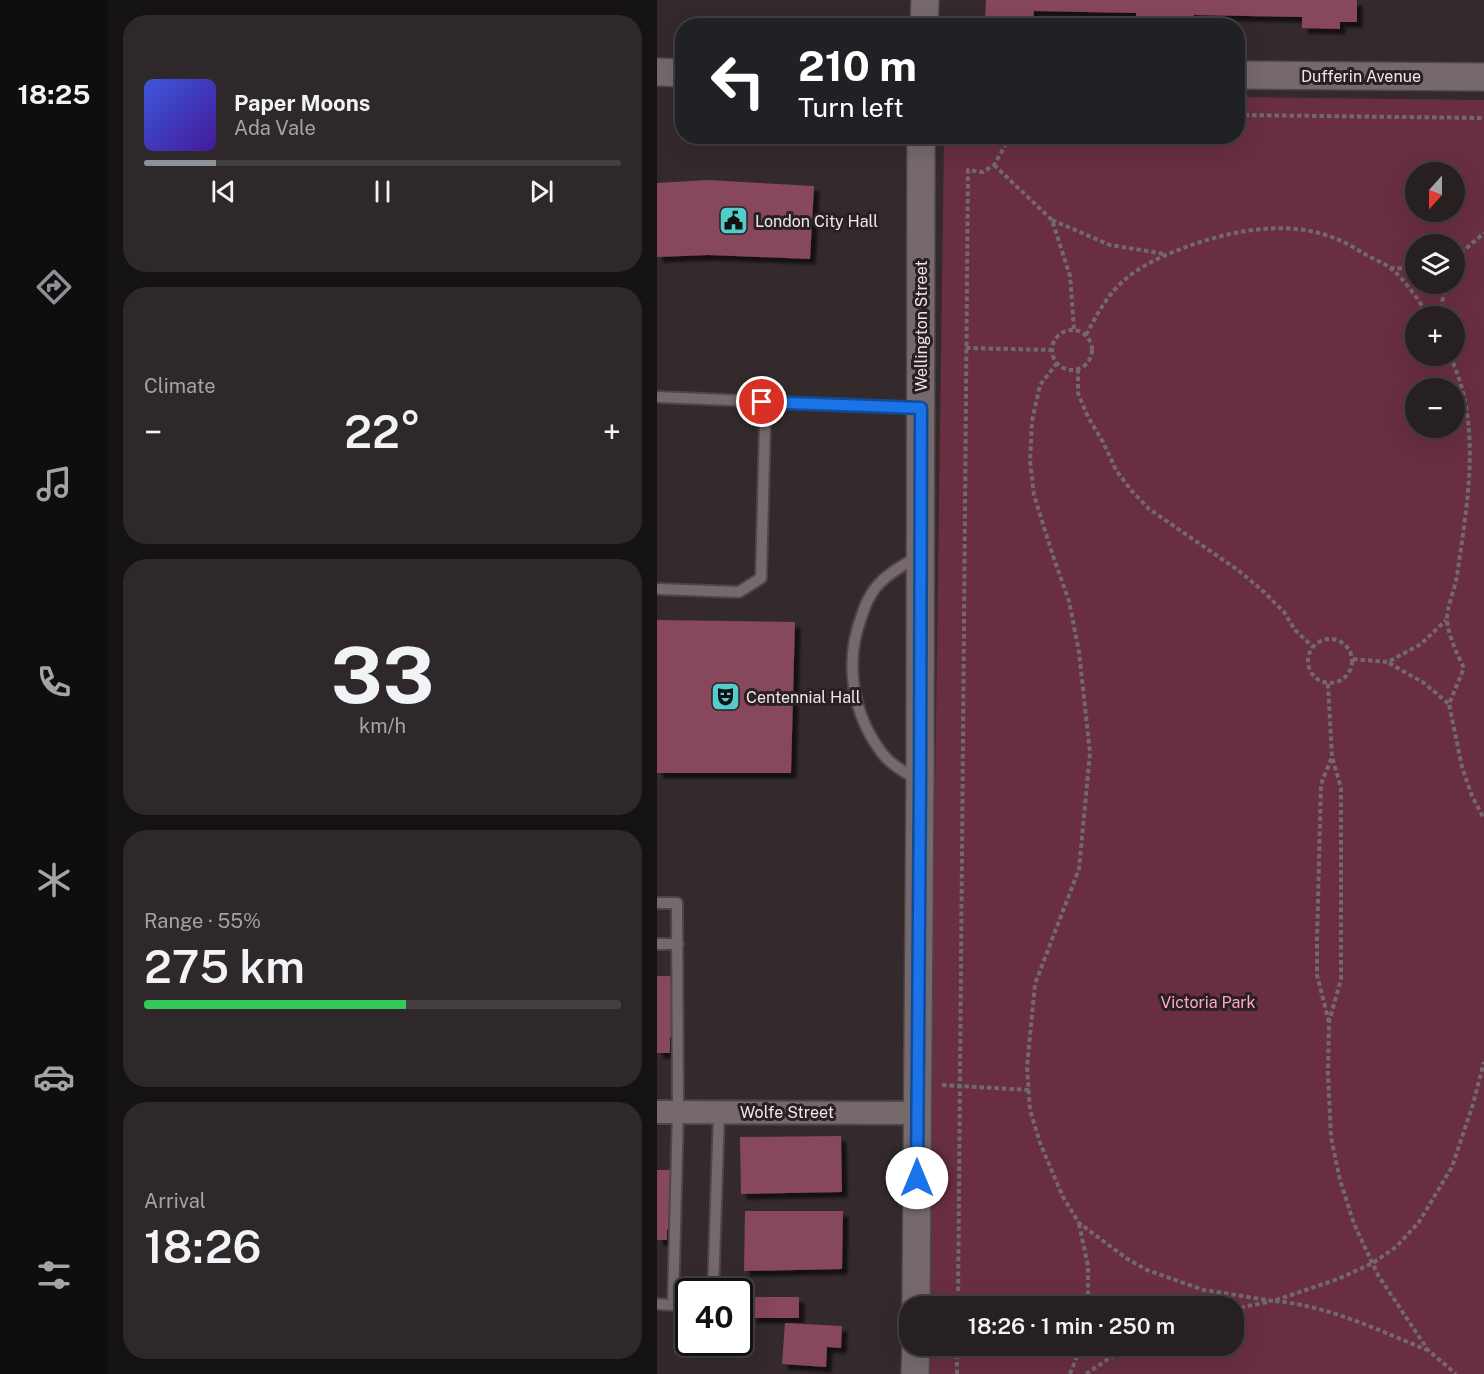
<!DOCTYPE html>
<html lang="en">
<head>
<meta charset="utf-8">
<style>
  :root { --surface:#272021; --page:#2f282a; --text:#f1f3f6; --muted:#a4a3a5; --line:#433e3f; --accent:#8c9099 }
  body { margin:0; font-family:"Public Sans",sans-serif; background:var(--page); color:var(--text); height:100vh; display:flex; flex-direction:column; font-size:22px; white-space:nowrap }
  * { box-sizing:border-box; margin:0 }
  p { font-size:20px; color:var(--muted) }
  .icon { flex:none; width:33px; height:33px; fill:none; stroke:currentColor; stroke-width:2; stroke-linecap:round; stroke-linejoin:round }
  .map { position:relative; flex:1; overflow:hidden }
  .details { display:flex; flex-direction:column; gap:15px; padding:15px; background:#151212; width:549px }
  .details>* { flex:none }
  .top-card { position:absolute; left:18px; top:18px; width:570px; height:126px; border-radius:24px; box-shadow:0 6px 24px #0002,0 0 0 2px var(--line); background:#202124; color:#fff; overflow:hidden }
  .needle { width:39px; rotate:201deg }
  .fabs { position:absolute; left:748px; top:162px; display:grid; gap:12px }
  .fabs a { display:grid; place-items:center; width:60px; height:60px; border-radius:50%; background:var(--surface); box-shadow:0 6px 24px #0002,0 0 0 2px var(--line); font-size:30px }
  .speed { position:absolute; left:18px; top:1278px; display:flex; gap:12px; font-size:30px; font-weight:700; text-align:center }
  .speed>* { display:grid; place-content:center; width:78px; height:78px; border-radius:50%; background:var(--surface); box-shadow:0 6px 24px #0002,0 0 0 2px var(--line); line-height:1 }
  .speed .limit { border:3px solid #111; border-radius:9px; background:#fff; color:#111 }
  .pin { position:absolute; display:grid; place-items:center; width:51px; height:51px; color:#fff; margin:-26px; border:3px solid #fff; border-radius:50%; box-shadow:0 2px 6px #0007 }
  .me { position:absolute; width:66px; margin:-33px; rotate:0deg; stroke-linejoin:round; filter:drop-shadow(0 0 4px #0008) }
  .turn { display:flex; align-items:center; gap:21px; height:126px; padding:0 24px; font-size:27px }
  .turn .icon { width:78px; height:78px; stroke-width:2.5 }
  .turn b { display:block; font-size:42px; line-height:51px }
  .big { font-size:45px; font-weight:600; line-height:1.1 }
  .details .tile { flex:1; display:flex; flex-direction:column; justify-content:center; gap:9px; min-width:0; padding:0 21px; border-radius:24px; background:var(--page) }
  .details .dial { align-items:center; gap:0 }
  .dial b { font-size:78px; line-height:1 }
  .song { display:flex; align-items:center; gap:18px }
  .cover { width:72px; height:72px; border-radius:9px; background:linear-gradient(135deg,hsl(230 70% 55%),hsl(260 70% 35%)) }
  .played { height:6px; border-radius:3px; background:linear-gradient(90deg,var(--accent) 15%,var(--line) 15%) }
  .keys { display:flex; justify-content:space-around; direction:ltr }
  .heat { display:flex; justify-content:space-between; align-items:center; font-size:33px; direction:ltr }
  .charge { height:9px; border-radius:4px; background:linear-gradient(90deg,#34c759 55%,var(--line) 0) }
  .trip { position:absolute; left:242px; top:1296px; width:345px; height:60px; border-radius:24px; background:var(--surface); box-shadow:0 6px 24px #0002,0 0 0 2px var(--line); font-weight:600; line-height:60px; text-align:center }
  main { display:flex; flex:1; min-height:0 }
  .menu { display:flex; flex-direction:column; width:108px; justify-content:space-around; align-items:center; background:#100d0d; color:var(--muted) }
  .menu .icon { width:42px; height:42px }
  .menu .selected { color:var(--accent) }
  .menu b { font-size:27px; color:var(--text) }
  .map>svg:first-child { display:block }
  .green { fill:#692e42; fill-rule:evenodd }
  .building { fill:#87475b; filter:url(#shadow) }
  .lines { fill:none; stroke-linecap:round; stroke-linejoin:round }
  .service-casing { stroke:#4e4548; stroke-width:14 }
  .minor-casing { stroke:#4e4548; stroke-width:26 }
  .tertiary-casing { stroke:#4e4548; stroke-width:30 }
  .path { stroke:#72696b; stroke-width:4; stroke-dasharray:4.5 3; stroke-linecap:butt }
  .service { stroke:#75696c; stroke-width:10 }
  .minor { stroke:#75696c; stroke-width:22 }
  .tertiary { stroke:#75696c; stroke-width:27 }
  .route-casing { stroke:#114b97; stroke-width:15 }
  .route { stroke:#1a73e8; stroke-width:10 }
  .labels { text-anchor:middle; stroke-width:6; stroke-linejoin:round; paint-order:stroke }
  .street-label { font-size:16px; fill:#eee7e9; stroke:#2a2023 }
  .poi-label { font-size:16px; fill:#eee7e9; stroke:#2a2023; text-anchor:start }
  .park-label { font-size:16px; fill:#faabc1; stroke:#2a2023 }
</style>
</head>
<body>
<main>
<nav class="menu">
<b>18:25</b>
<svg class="icon selected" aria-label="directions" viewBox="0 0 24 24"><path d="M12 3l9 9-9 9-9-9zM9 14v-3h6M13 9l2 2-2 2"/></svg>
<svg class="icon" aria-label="music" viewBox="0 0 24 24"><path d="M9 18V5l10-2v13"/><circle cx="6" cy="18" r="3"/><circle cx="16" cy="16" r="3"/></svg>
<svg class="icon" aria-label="phone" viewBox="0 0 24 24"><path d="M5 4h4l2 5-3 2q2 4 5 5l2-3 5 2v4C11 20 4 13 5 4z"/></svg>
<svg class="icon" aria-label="climate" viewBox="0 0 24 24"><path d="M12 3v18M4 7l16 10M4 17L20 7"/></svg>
<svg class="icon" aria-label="car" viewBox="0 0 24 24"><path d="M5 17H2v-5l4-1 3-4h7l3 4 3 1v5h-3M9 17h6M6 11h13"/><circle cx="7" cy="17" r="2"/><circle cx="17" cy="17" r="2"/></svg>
<svg class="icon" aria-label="filters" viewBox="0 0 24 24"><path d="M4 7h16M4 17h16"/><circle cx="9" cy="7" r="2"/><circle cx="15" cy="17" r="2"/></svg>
</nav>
<section class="details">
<div class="tile">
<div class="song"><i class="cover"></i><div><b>Paper Moons</b><p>Ada Vale</p></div></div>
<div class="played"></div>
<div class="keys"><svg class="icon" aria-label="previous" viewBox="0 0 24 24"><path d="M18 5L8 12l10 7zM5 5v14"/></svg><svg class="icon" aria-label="pause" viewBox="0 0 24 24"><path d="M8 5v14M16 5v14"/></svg><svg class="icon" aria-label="next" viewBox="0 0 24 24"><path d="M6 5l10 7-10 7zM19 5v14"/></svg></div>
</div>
<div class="tile"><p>Climate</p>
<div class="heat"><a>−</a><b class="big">22°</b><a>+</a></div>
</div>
<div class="tile dial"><b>33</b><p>km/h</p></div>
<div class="tile"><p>Range · 55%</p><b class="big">275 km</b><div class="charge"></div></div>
<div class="tile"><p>Arrival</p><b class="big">18:26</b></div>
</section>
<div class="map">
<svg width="827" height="1374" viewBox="0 0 827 1374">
  <defs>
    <filter id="shadow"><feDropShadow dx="5.5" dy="5.5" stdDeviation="1.5" flood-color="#0009"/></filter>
  </defs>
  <rect width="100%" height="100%" fill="#342a2c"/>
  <path class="green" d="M581,97L827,100V1374H271V1346H576V1306H271L287,137L580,136ZM759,172H798V212H759ZM759,244H798V284H759ZM759,316H798V356H759ZM759,388H798V428H759Z"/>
  <g class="building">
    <polygon points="329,0 700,0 700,22 683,22 683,29 645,28 645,17 537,15 537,26 479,25 479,13 377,11 376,22 328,21"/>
    <polygon points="51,180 157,186 153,259 52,255 0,257 0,183"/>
    <polygon points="0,620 138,622 134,773 0,773"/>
    <polygon points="0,976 15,976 15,1037 13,1037 13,1053 0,1053"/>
    <polygon points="184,1136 185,1192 84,1194 83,1137"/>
    <polygon points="0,1170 14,1170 14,1230 10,1230 10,1240 0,1240"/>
    <polygon points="88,1211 186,1211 185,1269 87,1271"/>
    <polygon points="95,1297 142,1297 142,1318 94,1318"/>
    <polygon points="128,1323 185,1326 184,1348 170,1347 169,1367 125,1364"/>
  </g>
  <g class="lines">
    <defs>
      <g id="service">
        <polyline points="0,397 263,408"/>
        <path d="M261,556C247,565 231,573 220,586C213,594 207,608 204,618C187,664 196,715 225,753C234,765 249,773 262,780"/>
        <polyline points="0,589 82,592 104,578 108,422 126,402"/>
        <polyline points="0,903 20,903 21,1112 16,1305 0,1304"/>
        <polyline points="0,944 21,944"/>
        <polyline points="56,1292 62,1112"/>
      </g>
      <polyline id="minor" points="0,1112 260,1113"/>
      <g id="tertiary">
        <polyline points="267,26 268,0"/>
        <polyline points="0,72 26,73"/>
        <polyline points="580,75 827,77"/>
        <polyline points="259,1306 263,781 264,136"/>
        <polyline points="258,1374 259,1346"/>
      </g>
    </defs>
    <use href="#service" class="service-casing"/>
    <use href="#minor" class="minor-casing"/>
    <use href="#tertiary" class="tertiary-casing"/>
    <g class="path">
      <polyline points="580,115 827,118"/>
      <polyline points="337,165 395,220 413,276 417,329"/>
      <polyline points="395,220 453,245 508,254"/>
      <polyline points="798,258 827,233"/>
      <polyline points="733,268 759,269"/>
      <polyline points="781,316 790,284"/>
      <circle cx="415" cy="350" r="20"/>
      <path d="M429,335C439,317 447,300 462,285C480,267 505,256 529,247C575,230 633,219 680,239C690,243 699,249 708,254C716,259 725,262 732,267C748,279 761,300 772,316"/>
      <polyline points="309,348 395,350"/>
      <path d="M793,356C826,425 810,504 800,576C798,589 789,609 790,621C792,637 800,654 807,668L792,704L805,767L815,796L827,819"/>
      <polyline points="400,363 383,385 375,421 373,461 377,495 396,556 412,601 422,652 433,753 422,869 378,984 370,1067 373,1110 383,1143 406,1197 422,1223 469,1258 490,1270 547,1290 616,1301 634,1295 681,1279 716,1263 739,1247 762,1222 795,1167 816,1104 827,1062"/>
      <polyline points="421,369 421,393 431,417 446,442 459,470 474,490 492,509 581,570 607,592 627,612 638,630 656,647"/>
      <circle cx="673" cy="661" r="22"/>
      <polyline points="696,659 731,662 764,644 789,620"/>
      <polyline points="732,663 767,683 792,704"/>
      <polyline points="671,684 675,757 684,788 684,979 672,1022 671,1074 674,1137 683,1180 697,1224 721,1275 771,1350 799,1374"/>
      <polyline points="672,1022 660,975 660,941 664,784 675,757"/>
      <polyline points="285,1085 372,1090"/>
      <polyline points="422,1224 431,1266 431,1306"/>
      <path d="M618,1301C672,1306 721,1330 770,1350"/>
      <polyline points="301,1306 311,170 326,172 337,165 350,142 349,136"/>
      <polyline points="576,1309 611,1302"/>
      <polyline points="300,1374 300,1346"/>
      <polyline points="413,1374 424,1346"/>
      <polyline points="429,1374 451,1359 477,1346"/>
    </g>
    <use href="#service" class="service"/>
    <use href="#minor" class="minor"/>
    <use href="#tertiary" class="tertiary"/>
  </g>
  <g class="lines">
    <defs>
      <polyline id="route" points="105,402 264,408 263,781 260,1178"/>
    </defs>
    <use href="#route" class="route-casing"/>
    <use href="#route" class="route"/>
  </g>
  <defs>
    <symbol id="civic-square" viewBox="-11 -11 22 22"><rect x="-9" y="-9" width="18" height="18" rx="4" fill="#53cdcb" stroke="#2a2023"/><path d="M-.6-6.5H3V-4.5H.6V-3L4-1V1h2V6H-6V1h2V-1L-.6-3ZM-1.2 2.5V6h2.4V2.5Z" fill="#111"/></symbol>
    <symbol id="theatre-square" viewBox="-11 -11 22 22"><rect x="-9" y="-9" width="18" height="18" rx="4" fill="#53cdcb" stroke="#2a2023"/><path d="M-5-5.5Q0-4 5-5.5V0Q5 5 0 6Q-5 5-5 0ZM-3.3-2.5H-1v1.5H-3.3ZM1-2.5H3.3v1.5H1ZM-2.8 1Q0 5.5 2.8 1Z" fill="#111"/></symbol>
  </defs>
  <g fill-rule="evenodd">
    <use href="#civic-square" x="60" y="204" width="33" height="33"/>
    <use href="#theatre-square" x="52" y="680" width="33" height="33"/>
  </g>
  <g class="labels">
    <g class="street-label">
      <text x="704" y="82">Dufferin Avenue</text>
      <text transform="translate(264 326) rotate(-90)" y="6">Wellington Street</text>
      <text x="130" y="1118">Wolfe Street</text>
    </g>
    <g class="poi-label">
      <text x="98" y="227">London City Hall</text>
      <text x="89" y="703">Centennial Hall</text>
    </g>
    <g class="park-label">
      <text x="551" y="1008">Victoria Park</text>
    </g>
  </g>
</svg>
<div class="fabs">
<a><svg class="needle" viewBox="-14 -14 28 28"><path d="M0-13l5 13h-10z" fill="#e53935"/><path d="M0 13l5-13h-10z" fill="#a4a3a5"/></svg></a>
<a><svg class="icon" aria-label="layers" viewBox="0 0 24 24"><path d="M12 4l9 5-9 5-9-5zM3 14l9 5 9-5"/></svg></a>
<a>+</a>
<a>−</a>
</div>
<div class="speed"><div class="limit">40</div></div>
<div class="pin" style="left:105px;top:402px;background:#d93025"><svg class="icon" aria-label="arrive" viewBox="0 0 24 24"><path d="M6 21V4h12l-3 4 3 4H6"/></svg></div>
<svg class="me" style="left:260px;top:1178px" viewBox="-20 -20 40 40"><circle r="19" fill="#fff"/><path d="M0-13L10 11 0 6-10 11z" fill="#1a73e8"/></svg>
<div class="trip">18:26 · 1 min · 250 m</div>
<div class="top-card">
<div class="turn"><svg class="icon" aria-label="left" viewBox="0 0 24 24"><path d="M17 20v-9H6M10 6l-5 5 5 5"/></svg><div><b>210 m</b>Turn left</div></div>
</div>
</div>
</main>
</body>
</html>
